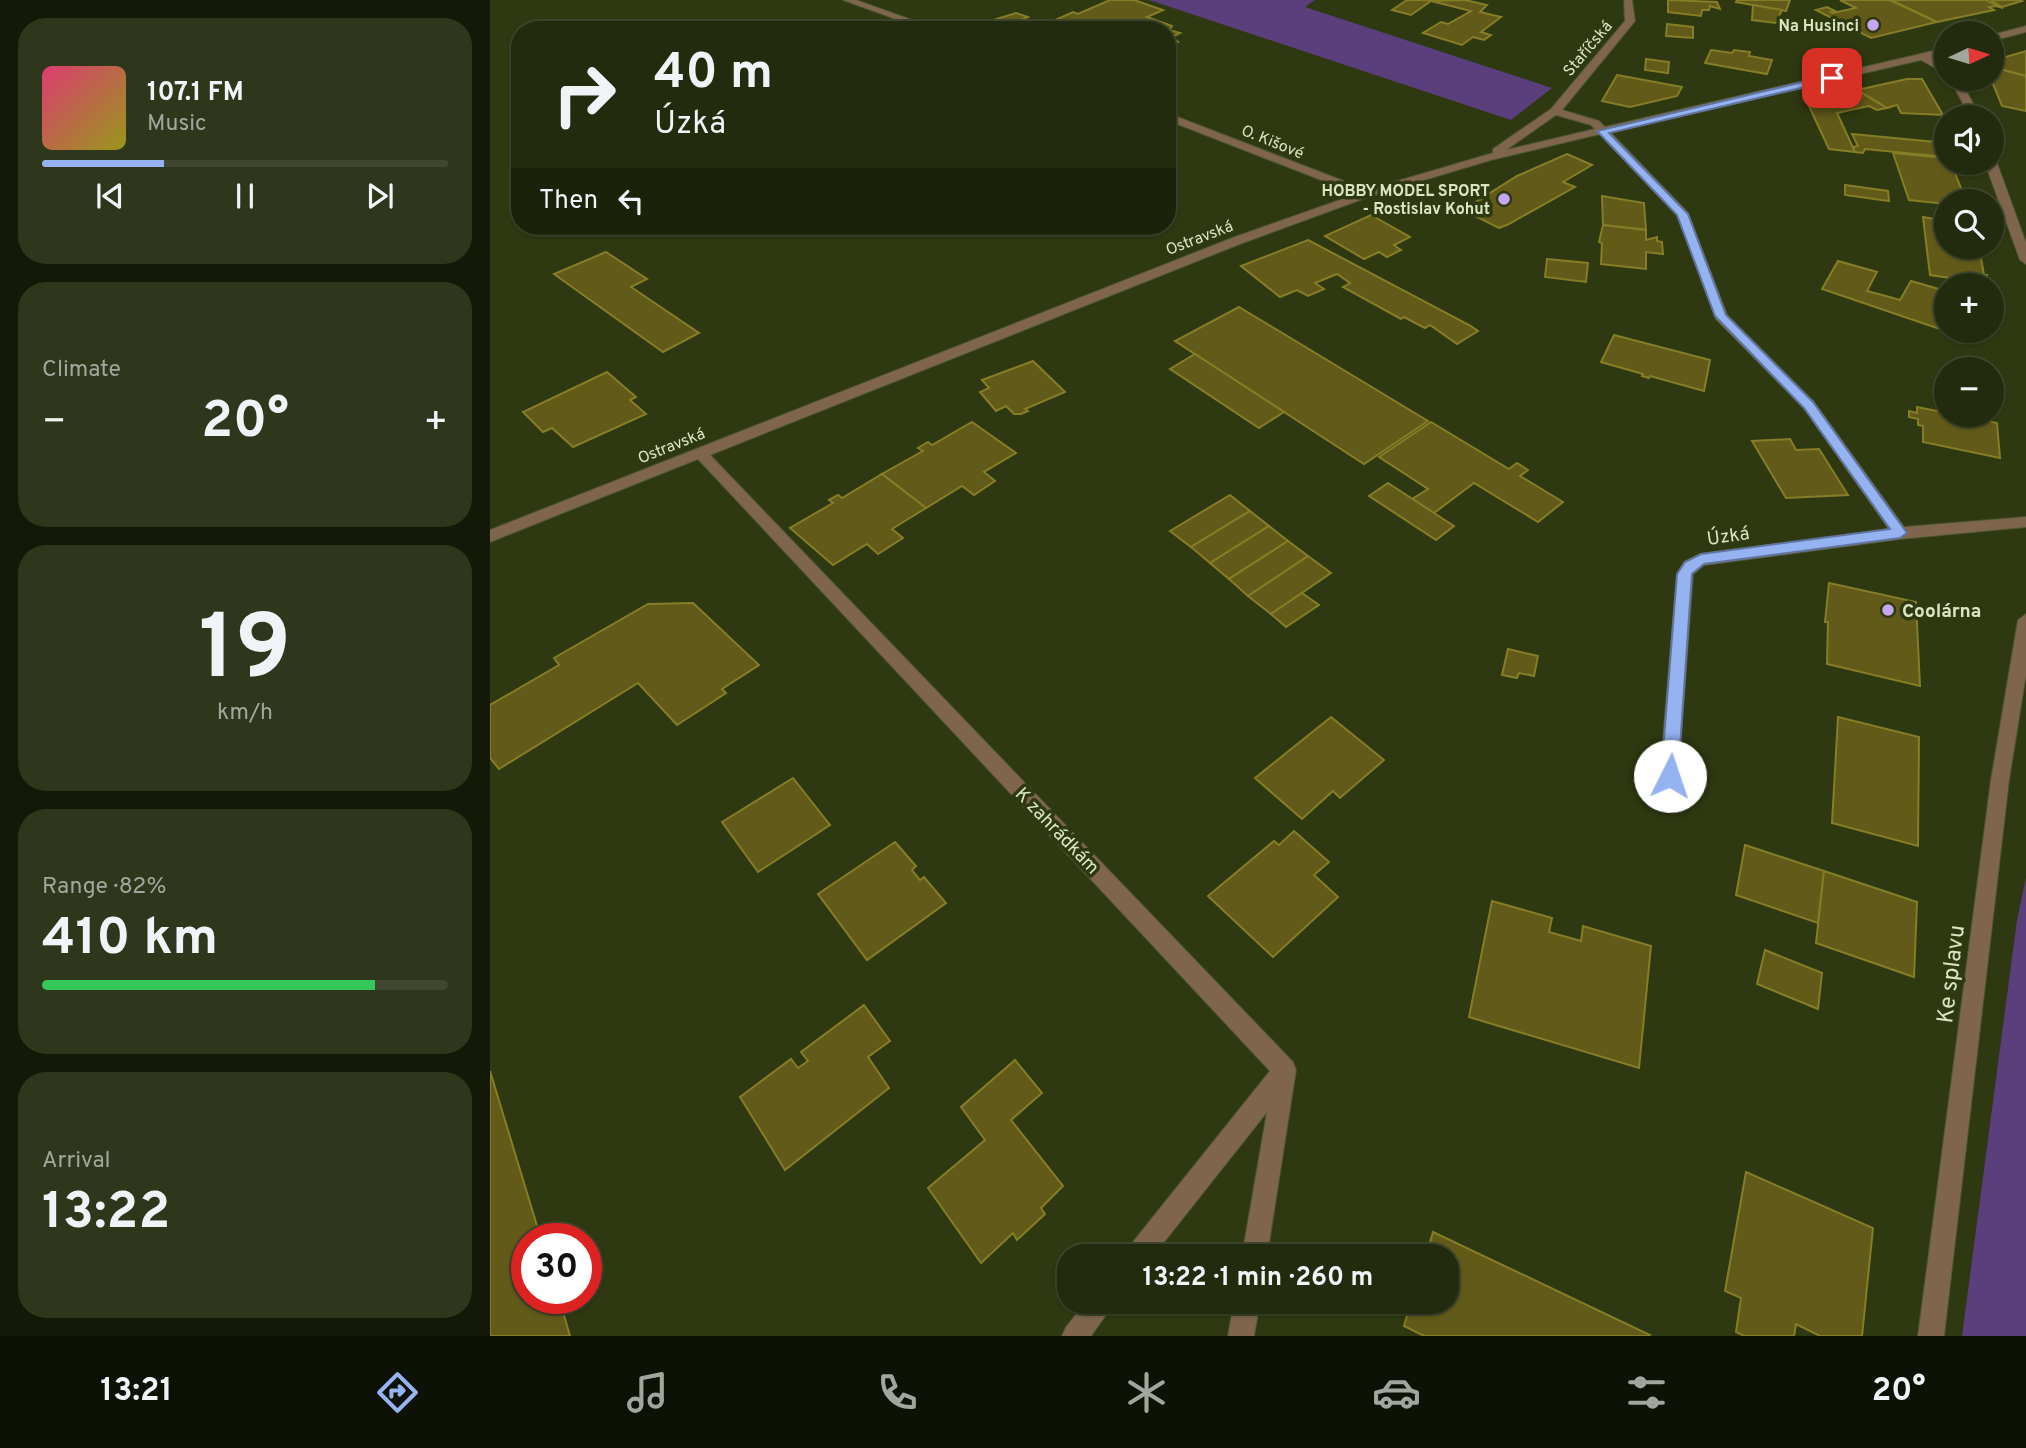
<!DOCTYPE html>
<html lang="en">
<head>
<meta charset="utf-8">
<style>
  :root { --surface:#222b0d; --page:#2e371b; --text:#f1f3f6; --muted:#a2a79d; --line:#3f472e; --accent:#95b2f1 }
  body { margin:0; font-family:Overpass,sans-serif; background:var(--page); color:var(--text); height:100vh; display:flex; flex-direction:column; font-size:26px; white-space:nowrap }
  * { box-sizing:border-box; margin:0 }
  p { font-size:23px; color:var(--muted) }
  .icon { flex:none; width:38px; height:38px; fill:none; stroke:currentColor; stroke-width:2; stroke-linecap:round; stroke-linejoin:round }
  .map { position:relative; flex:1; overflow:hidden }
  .details { display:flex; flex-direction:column; gap:18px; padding:18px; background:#131807; width:490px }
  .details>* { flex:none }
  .top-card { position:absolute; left:21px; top:21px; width:665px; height:214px; border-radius:28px; box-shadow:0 2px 5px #0004,0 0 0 2px var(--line); background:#222b0d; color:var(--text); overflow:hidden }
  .needle { width:46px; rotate:86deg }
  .fabs { position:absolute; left:1444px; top:21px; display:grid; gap:14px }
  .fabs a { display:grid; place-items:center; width:70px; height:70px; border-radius:50%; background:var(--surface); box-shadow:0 2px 5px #0004,0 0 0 2px var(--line); font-size:35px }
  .speed { position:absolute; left:21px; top:1223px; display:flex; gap:14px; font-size:35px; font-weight:700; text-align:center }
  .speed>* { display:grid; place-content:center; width:91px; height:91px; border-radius:50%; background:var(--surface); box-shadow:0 2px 5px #0004,0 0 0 2px var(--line); line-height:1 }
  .speed .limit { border:10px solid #d22; background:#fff; color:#111 }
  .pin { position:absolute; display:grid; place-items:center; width:60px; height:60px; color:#fff; margin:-30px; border-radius:14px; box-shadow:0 4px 10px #0006 }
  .me { position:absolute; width:77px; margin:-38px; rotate:4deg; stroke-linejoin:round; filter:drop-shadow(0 0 5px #0008) }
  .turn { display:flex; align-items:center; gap:24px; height:147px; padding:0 28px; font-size:32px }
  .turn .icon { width:91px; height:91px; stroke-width:2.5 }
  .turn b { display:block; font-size:49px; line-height:60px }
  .then { display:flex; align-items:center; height:66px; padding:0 28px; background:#0003; gap:14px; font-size:26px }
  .big { font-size:52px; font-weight:700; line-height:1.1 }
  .details .widget { flex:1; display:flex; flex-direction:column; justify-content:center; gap:10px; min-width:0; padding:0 24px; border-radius:28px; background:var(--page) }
  .details .dial { align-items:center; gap:0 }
  .dial b { font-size:91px; line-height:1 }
  .song { display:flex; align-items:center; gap:21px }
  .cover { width:84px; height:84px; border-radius:10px; background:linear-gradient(135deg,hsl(340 70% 55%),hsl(60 70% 35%)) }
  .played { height:7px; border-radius:4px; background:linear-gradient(90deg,var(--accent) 30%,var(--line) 30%) }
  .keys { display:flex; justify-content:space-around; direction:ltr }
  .heat { display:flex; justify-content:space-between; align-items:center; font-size:38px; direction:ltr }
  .charge { height:10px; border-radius:5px; background:linear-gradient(90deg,#34c759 82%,var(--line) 0) }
  .trip { position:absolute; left:567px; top:1244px; width:402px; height:70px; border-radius:28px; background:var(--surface); box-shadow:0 2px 5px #0004,0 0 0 2px var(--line); font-weight:700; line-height:70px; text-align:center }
  .tab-bar { display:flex; height:112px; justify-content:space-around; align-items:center; background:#0e1105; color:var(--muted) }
  .tab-bar .icon { width:49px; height:49px }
  .tab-bar .current { color:var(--accent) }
  .tab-bar b { font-size:32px; color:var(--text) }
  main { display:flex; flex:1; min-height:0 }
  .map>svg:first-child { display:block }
  .green { fill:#5a3f7c }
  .building { fill:#615a19; stroke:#867d27; stroke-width:2 }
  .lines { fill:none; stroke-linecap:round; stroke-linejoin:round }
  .minor-casing { stroke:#49552d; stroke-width:2 }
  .minor { fill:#7f654e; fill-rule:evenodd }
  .route { fill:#95b2f1; stroke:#61749d; stroke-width:2 }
  .poi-dot { fill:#c5a7f1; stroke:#2e3911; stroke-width:2.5 }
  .labels { text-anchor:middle; stroke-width:7; stroke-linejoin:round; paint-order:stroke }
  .far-poi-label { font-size:16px; font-weight:bold; fill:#d9e6c0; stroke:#2e3911; text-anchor:end }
  .far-street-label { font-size:16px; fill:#d9e6c0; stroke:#2e3911 }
  .street-label { font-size:19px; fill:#d9e6c0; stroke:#2e3911 }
  .poi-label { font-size:19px; font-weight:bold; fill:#d9e6c0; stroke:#2e3911; text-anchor:start }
  .near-street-label { font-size:23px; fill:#d9e6c0; stroke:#2e3911 }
</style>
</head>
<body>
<main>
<section class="details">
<div class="widget">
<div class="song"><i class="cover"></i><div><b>107.1 FM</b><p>Music</p></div></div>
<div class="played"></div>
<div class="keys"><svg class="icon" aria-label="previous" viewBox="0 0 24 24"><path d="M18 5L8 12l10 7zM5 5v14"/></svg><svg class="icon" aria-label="pause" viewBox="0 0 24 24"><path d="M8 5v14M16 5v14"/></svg><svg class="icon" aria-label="next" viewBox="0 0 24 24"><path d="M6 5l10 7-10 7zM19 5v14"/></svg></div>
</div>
<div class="widget"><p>Climate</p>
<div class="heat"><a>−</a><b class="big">20°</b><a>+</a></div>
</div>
<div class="widget dial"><b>19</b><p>km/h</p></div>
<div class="widget"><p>Range · 82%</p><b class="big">410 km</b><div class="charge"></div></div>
<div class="widget"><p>Arrival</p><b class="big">13:22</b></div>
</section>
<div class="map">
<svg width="1536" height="1336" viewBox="0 0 1536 1336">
  <rect width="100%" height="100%" fill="#2e3911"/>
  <g class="green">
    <polygon points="659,0 825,0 815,7 1062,88 1021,120"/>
    <polygon points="1536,878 1536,1336 1472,1336 1527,920"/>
  </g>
  <g class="building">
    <polygon points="620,0 644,0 673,10 657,17 682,26 679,30 690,33 682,37 688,42 677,46 677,30 583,30 561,22 583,12 588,14"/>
    <polygon points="917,0 937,0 941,1 921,15 902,10"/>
    <polygon points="975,0 997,5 990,12 1011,17 991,32 1001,35 994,40 983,37 972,45 933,33 951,22 958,24 981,11 941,1"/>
    <polygon points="1178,0 1227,2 1230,9 1220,6 1219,10 1212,10 1211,16 1178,12"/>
    <polygon points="1247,0 1300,0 1296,11 1246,2"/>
    <polygon points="1350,0 1400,0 1447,22 1381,38 1326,10 1337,7 1345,11 1341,12 1343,13 1366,8"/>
    <polygon points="1401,0 1496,0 1513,8 1506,6 1499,7 1504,10 1447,22"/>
    <polygon points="1501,0 1530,0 1532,1 1512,7"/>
    <polygon points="1263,5 1292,10 1286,23 1262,20"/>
    <polygon points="526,13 538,17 508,30 481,27"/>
    <polygon points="1177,24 1203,27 1203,38 1176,36"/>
    <polygon points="1221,50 1242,53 1244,50 1260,52 1259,56 1282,60 1277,74 1215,63"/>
    <polygon points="1536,51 1536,76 1502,67 1502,61"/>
    <polygon points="1156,59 1179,62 1178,73 1155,70"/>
    <polygon points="1502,67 1536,76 1536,111 1512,106 1501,79"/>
    <polygon points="1127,75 1192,87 1187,96 1140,107 1112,101"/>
    <polygon points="1417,79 1432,79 1453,115 1411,113 1407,105 1397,108 1367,90"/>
    <polygon points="1367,90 1397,108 1387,110 1379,106 1347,113 1365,152 1339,149 1317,102"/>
    <polygon points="1362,134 1456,143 1456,157 1375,149 1373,153 1365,152 1363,147 1368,146"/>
    <polygon points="1403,153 1456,158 1456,163 1461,163 1476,201 1456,201 1456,204 1419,200"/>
    <polygon points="1077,154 1102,165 1073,182 1085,187 1017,225 1009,228 973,210 1027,176"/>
    <polygon points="1355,185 1398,191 1399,201 1355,195"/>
    <polygon points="1112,196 1154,203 1156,230 1113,225"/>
    <polygon points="881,215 920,237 904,245 911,250 897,257 889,252 874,259 835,236"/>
    <polygon points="1433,217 1456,221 1456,247 1489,247 1494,275 1497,275 1495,283 1440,275"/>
    <polygon points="1113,225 1156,230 1156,240 1167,237 1167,241 1172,242 1173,254 1156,252 1156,269 1111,264 1112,243 1109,242"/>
    <polygon points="818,240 981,326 988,331 967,344 940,325 935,328 914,317 911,319 853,287 860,283 847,274 825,283 834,289 818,296 807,290 790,297 751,266"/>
    <polygon points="116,252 157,279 141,287 209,333 173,352 64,274"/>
    <polygon points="1057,259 1098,263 1096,282 1055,277"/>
    <polygon points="1348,261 1387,272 1377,291 1396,296 1410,300 1421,281 1456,291 1456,331 1332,289"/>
    <polygon points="749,307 938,421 874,464 685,341"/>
    <polygon points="1124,335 1220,360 1214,391 1160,376 1159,378 1152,376 1153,374 1111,362"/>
    <polygon points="705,354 794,412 769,428 680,369"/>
    <polygon points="543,361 575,392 535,409 538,411 531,414 524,414 516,406 506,411 490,392 499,388 492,380"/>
    <polygon points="117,372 146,397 140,400 156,414 83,447 62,428 53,432 33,412"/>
    <polygon points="1427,407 1507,423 1510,458 1433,442 1433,426 1428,425 1428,419 1419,417 1419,411 1427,413"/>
    <polygon points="482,422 526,453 494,472 505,481 484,495 472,486 436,508 392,474 433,451 428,448 438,442 442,445"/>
    <polygon points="941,422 1019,469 1027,463 1038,470 1030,476 1073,502 1048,522 984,483 944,513 922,499 938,489 889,457"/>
    <polygon points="1300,439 1306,450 1329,449 1358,495 1296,498 1262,441"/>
    <polygon points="392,474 436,508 402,529 413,538 388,554 377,544 343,565 300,528 343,503 339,500 348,495 352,498"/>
    <polygon points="898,483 944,513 964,526 946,540 879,496"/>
    <polygon points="740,495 760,511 701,547 680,531"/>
    <polygon points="760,511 779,526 720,563 701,547"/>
    <polygon points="779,526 798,541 739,579 720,563"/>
    <polygon points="798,541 818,556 758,596 739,579"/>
    <polygon points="818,556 841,573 781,614 758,596"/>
    <polygon points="1339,583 1426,602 1430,686 1337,664 1338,622 1335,622"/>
    <polygon points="812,593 829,605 796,627 781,614"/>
    <polygon points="203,603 269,665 232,689 236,693 187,725 148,683 9,769 0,758 0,705 69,665 64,658 158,604"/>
    <polygon points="1018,649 1048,656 1044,676 1029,673 1027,678 1012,675"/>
    <polygon points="841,717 894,760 850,798 843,791 812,819 765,778"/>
    <polygon points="1348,717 1429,737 1428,846 1342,823"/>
    <polygon points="303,778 340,825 268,872 232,822"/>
    <polygon points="804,831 839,862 824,875 848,897 783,957 718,896 784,841 789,845"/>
    <polygon points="405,842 426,866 422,870 430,880 434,877 456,903 377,960 328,894"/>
    <polygon points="1255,845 1334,871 1328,923 1246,895"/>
    <polygon points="1334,871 1427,902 1424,977 1326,943"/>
    <polygon points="1002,901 1062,918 1059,932 1091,941 1093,926 1161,946 1149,1068 979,1017"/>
    <polygon points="1275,950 1332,973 1328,1009 1267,984"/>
    <polygon points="374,1005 400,1041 378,1057 399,1088 295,1170 250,1097 301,1059 308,1068 318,1061 311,1052"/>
    <polygon points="525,1060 552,1093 521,1120 573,1186 551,1208 555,1214 527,1240 523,1233 491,1263 438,1188 495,1140 471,1107"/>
    <polygon points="0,1071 51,1239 37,1239 37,1298 69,1298 80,1336 0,1336"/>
    <polygon points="1256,1172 1383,1228 1372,1336 1330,1336 1306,1324 1304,1336 1254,1336 1246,1332 1251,1298 1235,1291"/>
    <polygon points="943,1232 1160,1335 1159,1336 934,1336 914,1326 921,1302 957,1302 957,1256 936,1256"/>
  </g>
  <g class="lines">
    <defs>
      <g id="minor">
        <polygon points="353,0 366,0 450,30 436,30"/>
        <path d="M1134,0H1142L1145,21L1072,110L1109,121L1115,127L1456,48V54L1441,57L1456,67V74L1431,60L1120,132L1198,213L1237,315L1324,402L1414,527L1536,517V527L1410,539L1214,565L1203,574L1188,776L1186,782L1179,784L1172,782L1170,776L1187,574L1194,562L1211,554L1399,529L1314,408L1226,319L1187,214L1110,134L1001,160L881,196L750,244L220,455L803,1062L806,1070L777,1256H752L777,1112L663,1256H636L639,1247L780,1071L208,459L0,542V530L742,238L867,194L677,120V113L877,190L1003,153V149L1061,109L1135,21ZM1066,115L1101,125L1105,129L1016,150Z"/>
        <polygon points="1536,26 1536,32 1502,41 1502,35"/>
        <polygon points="1460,79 1470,79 1490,117 1480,117"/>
        <polygon points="1502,160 1507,163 1536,243 1536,264 1530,260 1495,163 1502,163"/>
        <polygon points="1536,614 1536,674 1519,780 1454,1336 1428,1336 1501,780 1528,620"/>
        <polygon points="596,1302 625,1302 601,1336 572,1336 576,1327"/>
        <polygon points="744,1302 770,1302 764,1336 738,1336"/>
      </g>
    </defs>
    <use href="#minor" class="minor-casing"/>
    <use href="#minor" class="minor"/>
  </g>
  <polygon class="route" points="1342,75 1347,78 1345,80 1119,133 1198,214 1236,315 1323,402 1417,533 1410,538 1214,564 1202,574 1188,776 1186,781 1180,783 1173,781 1171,776 1187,574 1195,562 1211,554 1400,529 1314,408 1225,316 1187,215 1107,131"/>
  <g class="poi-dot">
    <circle cx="1383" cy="25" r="7"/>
    <circle cx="1014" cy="199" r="7"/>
    <circle cx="1398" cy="610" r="7"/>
  </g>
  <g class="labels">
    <g class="far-poi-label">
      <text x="1369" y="31">Na Husinci</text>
      <text x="1000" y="196">HOBBY MODEL SPORT<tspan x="1000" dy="18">- Rostislav Kohut</tspan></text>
    </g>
    <g class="far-street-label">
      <text transform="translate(1097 48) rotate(-50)" y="6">Staříčská</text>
      <text transform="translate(783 141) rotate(22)" y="6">O. Kišové</text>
      <text transform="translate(709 237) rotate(-21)" y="6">Ostravská</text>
      <text transform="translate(181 445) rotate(-22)" y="6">Ostravská</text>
    </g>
    <g class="street-label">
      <text transform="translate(1238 535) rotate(-8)" y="7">Úzká</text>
      <text transform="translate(568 830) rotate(46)" y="7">K zahrádkám</text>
    </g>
    <g class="poi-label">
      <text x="1412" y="617">Coolárna</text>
    </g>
    <g class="near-street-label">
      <text transform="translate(1460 974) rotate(-83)" y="8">Ke splavu</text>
    </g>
  </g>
</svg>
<div class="fabs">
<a><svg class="needle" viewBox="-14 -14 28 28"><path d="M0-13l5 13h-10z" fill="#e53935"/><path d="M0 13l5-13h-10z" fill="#a2a79d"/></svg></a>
<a><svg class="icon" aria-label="sound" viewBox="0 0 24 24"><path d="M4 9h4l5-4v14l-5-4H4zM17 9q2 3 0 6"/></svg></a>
<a><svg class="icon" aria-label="search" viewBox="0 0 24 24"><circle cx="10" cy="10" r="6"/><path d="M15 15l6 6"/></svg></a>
<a>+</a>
<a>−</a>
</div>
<div class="speed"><div class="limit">30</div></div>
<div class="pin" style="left:1342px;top:78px;background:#d93025"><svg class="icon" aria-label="arrive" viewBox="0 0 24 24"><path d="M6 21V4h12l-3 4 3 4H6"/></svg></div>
<svg class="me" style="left:1180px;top:776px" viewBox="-20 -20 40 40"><circle r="19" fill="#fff"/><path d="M0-13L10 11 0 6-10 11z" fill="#95b2f1"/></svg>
<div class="trip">13:22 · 1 min · 260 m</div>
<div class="top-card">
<div class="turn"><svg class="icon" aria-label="right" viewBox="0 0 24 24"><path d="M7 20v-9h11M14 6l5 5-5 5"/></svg><div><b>40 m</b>Úzká</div></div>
<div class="then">Then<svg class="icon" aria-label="left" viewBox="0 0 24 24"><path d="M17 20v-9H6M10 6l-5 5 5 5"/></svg></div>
</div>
</div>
</main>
<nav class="tab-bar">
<b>13:21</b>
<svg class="icon current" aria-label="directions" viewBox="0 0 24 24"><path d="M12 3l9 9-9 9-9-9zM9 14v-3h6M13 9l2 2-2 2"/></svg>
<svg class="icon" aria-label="music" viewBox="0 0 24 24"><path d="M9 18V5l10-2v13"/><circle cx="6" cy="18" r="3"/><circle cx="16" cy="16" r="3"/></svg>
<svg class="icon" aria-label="phone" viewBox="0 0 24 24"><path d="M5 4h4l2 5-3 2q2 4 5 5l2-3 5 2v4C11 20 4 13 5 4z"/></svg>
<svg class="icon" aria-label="climate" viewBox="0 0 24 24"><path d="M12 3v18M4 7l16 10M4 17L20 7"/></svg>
<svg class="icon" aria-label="car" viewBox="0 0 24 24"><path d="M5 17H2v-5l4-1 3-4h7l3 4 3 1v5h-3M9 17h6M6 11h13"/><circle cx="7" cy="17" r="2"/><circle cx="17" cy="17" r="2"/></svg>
<svg class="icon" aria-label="filters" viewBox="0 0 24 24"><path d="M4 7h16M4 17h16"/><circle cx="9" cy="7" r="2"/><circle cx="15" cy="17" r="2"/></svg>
<b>20°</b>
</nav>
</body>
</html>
